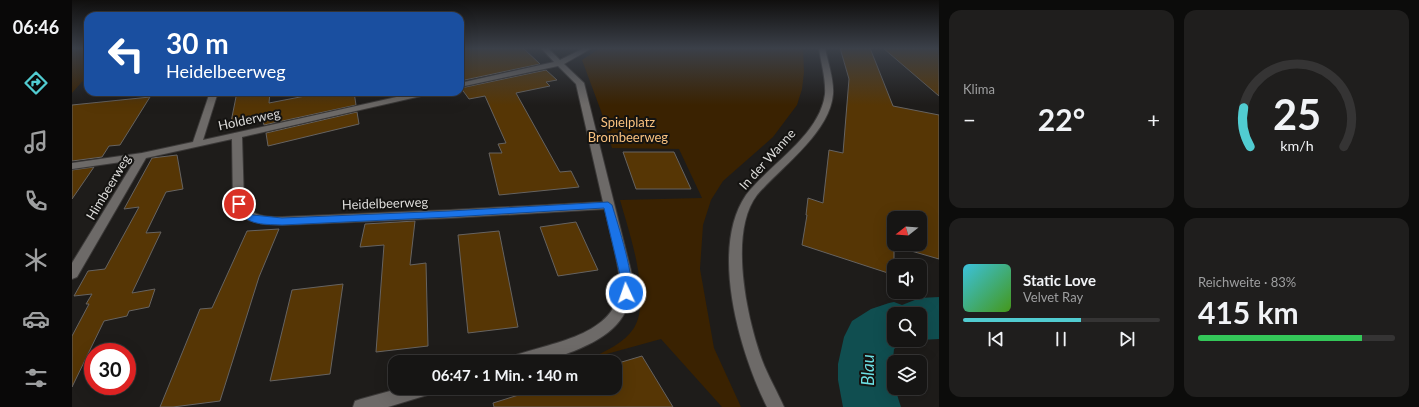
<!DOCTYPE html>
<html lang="de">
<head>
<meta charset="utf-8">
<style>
  :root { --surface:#161514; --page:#1f1e1d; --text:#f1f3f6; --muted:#9e9fa0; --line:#353434; --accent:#51ccd1 }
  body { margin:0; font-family:Lato,sans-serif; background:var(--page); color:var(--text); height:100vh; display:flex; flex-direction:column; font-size:15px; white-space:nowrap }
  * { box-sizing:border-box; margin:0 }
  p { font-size:13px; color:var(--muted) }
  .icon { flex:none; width:22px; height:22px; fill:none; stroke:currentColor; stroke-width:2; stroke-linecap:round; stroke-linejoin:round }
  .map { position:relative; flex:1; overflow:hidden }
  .side { display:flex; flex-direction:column; gap:10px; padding:10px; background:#0c0c0b; width:480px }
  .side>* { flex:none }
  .hud { position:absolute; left:12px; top:12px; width:380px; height:84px; border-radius:12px; box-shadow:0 4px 16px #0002,0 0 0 1px var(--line); background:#1a4fa0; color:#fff; overflow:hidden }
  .needle { width:26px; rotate:253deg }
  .fabs { position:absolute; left:815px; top:211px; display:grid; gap:8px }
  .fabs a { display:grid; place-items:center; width:40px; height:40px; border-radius:8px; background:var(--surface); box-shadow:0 4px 16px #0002,0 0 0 1px var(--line); font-size:20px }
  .speed { position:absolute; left:12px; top:343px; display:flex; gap:8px; font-size:20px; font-weight:700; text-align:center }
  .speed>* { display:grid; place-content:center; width:52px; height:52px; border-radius:50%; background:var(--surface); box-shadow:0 4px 16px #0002,0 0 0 1px var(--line); line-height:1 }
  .speed .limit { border:6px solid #d22; background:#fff; color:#111 }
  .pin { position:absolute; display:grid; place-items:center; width:34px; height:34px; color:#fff; margin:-17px; border:2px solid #fff; border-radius:50%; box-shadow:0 1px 4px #0007 }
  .me { position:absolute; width:44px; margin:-22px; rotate:357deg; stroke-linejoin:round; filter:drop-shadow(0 0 3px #0008) }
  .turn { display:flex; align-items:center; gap:14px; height:84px; padding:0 16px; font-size:18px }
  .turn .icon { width:52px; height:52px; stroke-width:2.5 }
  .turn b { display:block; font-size:28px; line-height:34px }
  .big { font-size:30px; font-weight:700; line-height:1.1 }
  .side .card { flex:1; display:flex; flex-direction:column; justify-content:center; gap:6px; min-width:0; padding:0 14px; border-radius:12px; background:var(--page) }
  .side .dial { align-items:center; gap:0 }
  .dial svg { height:104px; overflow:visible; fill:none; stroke:var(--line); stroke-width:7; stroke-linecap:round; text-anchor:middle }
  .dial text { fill:var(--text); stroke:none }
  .song { display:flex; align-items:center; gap:12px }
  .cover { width:48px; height:48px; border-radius:6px; background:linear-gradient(135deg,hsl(190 70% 55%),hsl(100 70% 35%)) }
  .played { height:4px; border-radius:2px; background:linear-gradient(90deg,var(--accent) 60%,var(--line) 60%) }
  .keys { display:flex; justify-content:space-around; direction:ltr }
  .heat { display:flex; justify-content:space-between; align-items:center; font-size:22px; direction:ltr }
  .charge { height:6px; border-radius:3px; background:linear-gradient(90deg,#34c759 83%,var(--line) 0) }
  .side .tiles { flex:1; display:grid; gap:10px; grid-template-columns:repeat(2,1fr) }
  .trip { position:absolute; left:316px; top:355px; width:234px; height:40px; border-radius:12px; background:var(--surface); box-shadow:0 4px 16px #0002,0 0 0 1px var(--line); font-weight:700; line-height:40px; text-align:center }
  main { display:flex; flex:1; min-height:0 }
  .dock { display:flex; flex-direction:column; width:72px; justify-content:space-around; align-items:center; background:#090808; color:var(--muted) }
  .dock .icon { width:28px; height:28px }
  .dock .selected { color:var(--accent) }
  .dock b { font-size:18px; color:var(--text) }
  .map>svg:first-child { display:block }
  .green { fill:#3a2201 }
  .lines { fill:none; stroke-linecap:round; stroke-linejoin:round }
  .river { fill:#104e50; fill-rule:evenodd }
  .building { fill:#563605; stroke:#666361; fill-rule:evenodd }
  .minor-casing { stroke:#3b3938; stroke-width:2 }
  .tertiary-casing { stroke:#3b3938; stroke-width:2 }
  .minor { fill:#6d6a68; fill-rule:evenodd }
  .tertiary { fill:#6d6a68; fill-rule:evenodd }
  .route { fill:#1a73e8; stroke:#114b97 }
  .labels { text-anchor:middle; stroke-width:4; stroke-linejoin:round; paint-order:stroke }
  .street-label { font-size:13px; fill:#dddcda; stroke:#141311 }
  .park-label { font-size:13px; fill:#f8c17f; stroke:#141311 }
  .near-water-label { font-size:17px; font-style:italic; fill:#6cdfe3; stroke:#141311 }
</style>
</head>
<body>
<main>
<nav class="dock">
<b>06:46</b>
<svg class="icon selected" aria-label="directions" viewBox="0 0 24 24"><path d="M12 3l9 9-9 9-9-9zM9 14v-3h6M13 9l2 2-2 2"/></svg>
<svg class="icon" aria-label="music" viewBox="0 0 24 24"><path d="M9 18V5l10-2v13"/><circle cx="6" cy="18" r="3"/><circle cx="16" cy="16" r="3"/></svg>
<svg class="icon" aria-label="phone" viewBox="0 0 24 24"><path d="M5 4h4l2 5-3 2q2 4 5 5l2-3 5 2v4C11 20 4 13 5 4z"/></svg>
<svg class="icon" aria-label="climate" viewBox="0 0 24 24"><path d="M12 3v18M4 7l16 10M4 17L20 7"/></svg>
<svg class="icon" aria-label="car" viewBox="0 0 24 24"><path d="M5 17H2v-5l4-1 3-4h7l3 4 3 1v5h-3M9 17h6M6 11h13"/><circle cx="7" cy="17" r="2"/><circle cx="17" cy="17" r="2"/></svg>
<svg class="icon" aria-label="filters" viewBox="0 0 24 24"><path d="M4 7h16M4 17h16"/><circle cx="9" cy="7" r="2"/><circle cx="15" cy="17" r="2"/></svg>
</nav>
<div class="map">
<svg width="867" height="407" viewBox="0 0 867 407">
  <rect width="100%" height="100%" fill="#1e1c1a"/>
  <g class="green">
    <polygon points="0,48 16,48 16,75 0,93"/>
    <path d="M528,48H731L732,72L730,89L725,105L701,137L651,181L639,200L631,225L628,269L642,348L669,407H650L589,339L520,358C535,350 552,343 562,328C580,298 557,232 548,200L630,198L607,149L540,148L529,111L510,60Z"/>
  </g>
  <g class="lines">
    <path class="river" d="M867,297V339L848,340V314H822V340H834L822,349C819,372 822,386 829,407H771L766,380V364L772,337L780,321L799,309L817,303L822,302L830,305L848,298Z"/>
  </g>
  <g class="building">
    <polygon points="388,48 451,48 468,64 388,81"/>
    <path d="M768,48H798L821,106L867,115V259L822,246V275L730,245L735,215H734L736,198L751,203L757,150L771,153L777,79ZM822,218H848V244H822Z"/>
    <polygon points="811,48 867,48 867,96"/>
    <polygon points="474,70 485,80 474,82 478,86 444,93 488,172 499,171 507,187 427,195 417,153 430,153 426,144 434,143 413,96 397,99 389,88"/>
    <polygon points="165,92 198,92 197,103 254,92 282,92 284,105 192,125 190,117 159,122"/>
    <polygon points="78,97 48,145 37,146 30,157 0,161 0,105"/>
    <polygon points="285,112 287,124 196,146 194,133"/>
    <polygon points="551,152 602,152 619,189 564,189"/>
    <polygon points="105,155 111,189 94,192 74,233 89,232 60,293 83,289 77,307 57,311 55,316 32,321 0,387 0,336 17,304 14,304 20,294 2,296 16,271 33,269 67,207 52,209 80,158"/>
    <polygon points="22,167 0,199 0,170"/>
    <polygon points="343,221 338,265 354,263 356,346 304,352 312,245 288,247 293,224"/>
    <polygon points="504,222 526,270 486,276 468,227"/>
    <polygon points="207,229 187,277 148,401 101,407 88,407 128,309 140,308 175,231"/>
    <polygon points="427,231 446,327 396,333 386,235"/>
    <polygon points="271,284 258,374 198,381 220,290"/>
    <polygon points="570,356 601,407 422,407 421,403 469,388 543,388 543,364"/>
  </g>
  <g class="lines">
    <defs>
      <g id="minor">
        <path d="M469,48H476L488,60L512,48H520L492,64L512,83L560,275C562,318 539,336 502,351C491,355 478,361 466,362C456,363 445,362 435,362L438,357C478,342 556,336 547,274C544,252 537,230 533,209L378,218L210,225L191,224L176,220L167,212L161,204L160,139L74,158L5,277L0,279V263L63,160L0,169V163L70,153L121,142L138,92H146L131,140L347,92H362L358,94L170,137L172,204C182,217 195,217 210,217L378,210L531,202L504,84L486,66L388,87V83L482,62Z"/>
        <polygon points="329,388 364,388 362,393 316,407 281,407 283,401 289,399"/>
      </g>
      <path id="tertiary" d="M747,48H753C756,63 762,79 761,94C758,133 709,167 685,195C656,233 675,318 690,360C696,376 705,391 712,407H695C668,353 637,249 674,195C698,164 748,135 753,94C754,79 749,63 747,48Z"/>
    </defs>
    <use href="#minor" class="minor-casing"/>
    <use href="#tertiary" class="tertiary-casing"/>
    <use href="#minor" class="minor"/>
    <use href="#tertiary" class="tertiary"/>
  </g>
  <linearGradient id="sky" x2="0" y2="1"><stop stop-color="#100f0e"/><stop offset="0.46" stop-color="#3b4049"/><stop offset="1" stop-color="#3b4049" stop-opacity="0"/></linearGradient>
  <rect width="867" height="105" fill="url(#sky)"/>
  <path class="route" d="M167,201L170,202L175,210L181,215L210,218L378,211L536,202L540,205C545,222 565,282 558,296L554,297L550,296L549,293L548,275L532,208L378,217L210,225C188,224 174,226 162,204Z"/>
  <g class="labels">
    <g class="street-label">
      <text transform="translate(177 119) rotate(-12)" y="5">Holderweg</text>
      <text transform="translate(695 159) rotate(-48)" y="5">In der Wanne</text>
      <text transform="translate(36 187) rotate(-59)" y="5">Himbeerweg</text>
      <text transform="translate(313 203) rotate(-2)" y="5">Heidelbeerweg</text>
    </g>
    <g class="park-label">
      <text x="556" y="127">Spielplatz<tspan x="556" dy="15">Brombeerweg</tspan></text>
    </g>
    <g class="near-water-label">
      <text transform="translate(796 370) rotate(-90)" y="6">Blau</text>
    </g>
  </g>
</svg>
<div class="fabs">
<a><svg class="needle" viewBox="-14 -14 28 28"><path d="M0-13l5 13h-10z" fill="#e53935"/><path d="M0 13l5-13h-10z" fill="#9e9fa0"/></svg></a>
<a><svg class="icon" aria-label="sound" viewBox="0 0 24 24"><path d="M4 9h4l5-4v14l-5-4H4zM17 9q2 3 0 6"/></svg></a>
<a><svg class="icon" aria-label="search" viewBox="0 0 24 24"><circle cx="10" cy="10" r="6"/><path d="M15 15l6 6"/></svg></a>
<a><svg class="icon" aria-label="layers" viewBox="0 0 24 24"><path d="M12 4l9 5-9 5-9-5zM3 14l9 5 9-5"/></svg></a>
</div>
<div class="speed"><div class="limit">30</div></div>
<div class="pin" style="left:167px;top:204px;background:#d93025"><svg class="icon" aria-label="arrive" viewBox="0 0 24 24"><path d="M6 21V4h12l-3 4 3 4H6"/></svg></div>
<svg class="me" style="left:554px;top:293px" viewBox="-20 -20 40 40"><circle r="17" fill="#1a73e8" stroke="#fff" stroke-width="3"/><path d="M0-11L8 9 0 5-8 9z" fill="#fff"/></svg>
<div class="trip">06:47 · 1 Min. · 140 m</div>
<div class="hud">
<div class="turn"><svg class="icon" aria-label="left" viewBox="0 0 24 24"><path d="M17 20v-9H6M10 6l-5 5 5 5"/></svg><div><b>30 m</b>Heidelbeerweg</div></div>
</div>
</div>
<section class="side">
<div class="tiles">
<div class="card"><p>Klima</p>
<div class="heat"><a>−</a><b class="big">22°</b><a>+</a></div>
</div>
<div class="card dial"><svg viewBox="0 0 100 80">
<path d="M14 69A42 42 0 1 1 86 69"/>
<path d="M14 69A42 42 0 0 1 9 39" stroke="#51ccd1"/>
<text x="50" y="56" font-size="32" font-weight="700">25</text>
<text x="50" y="72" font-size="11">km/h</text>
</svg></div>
<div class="card">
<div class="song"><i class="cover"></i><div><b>Static Love</b><p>Velvet Ray</p></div></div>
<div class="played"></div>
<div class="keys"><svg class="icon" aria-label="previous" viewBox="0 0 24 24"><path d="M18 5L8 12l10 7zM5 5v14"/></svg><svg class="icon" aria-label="pause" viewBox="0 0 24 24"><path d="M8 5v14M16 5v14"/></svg><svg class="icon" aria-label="next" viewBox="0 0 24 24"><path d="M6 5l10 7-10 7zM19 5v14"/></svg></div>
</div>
<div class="card"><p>Reichweite · 83%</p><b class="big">415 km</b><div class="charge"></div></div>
</div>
</section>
</main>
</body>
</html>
